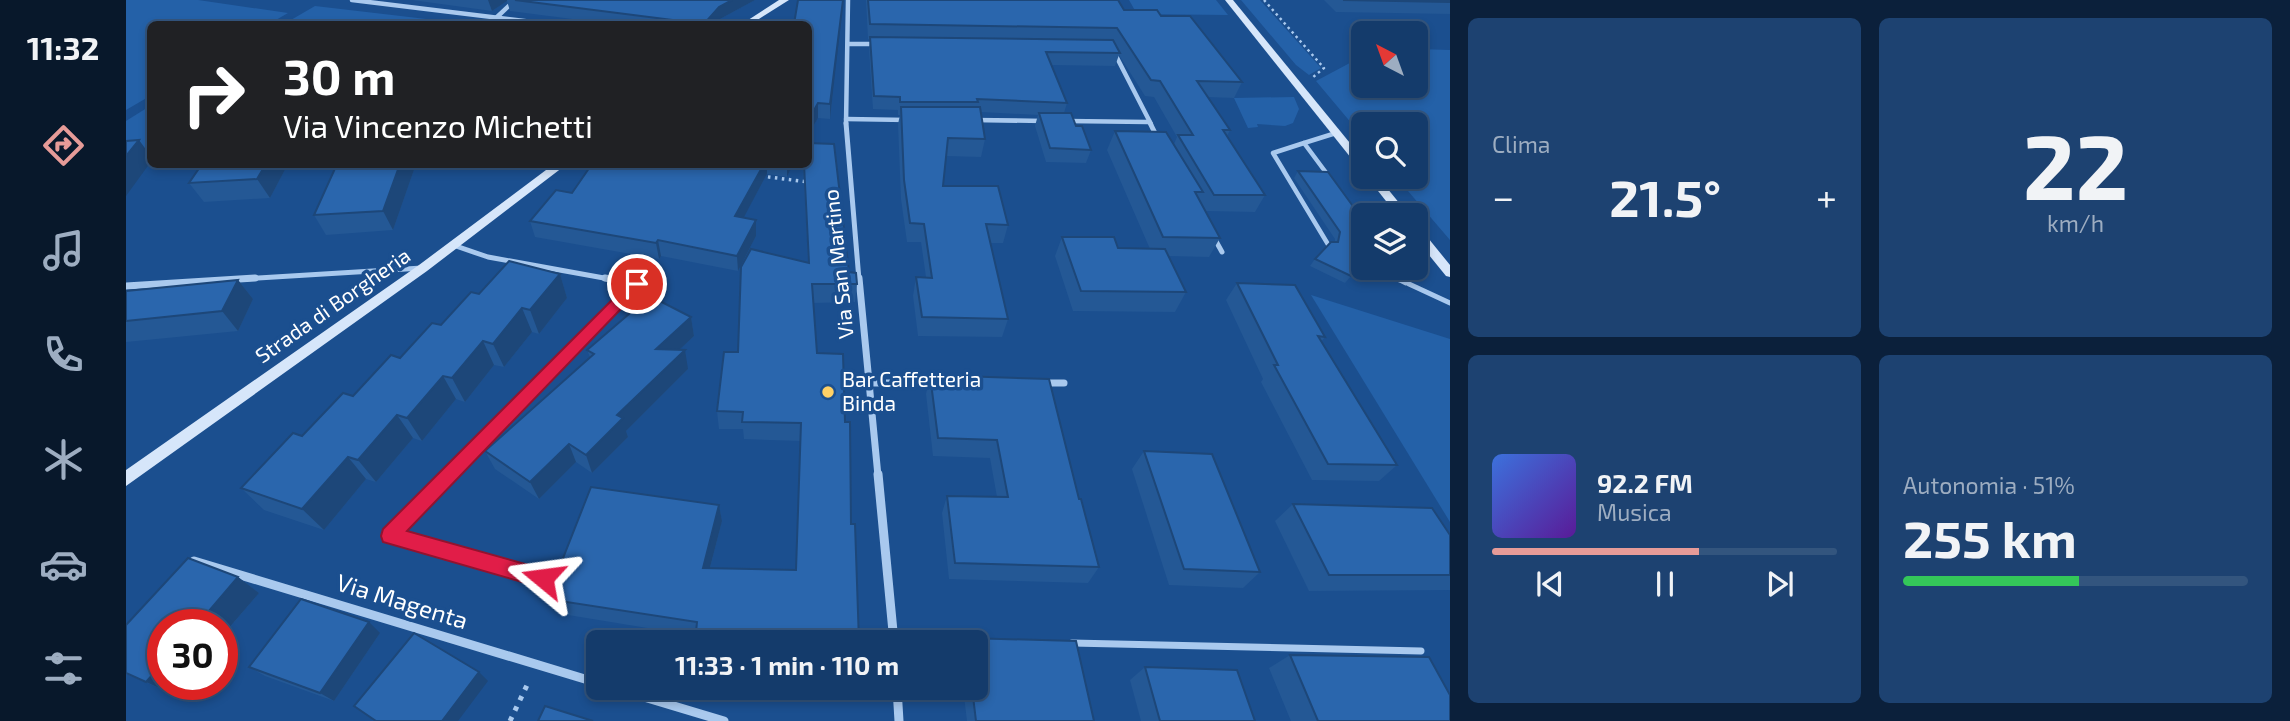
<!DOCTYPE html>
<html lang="it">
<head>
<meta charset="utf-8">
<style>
  :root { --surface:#143b6b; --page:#1d4271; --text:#f1f3f6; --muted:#9dadc1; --line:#33557e; --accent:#e69b98 }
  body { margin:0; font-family:"Exo 2",sans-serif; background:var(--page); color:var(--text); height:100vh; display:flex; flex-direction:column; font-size:26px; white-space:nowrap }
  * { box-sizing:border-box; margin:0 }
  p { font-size:23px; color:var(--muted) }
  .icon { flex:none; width:38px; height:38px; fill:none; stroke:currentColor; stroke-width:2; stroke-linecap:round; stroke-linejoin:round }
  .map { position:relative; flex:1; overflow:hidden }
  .panel { display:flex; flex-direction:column; gap:18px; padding:18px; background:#0b203b; width:840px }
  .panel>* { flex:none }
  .guide { position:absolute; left:21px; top:21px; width:665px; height:147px; border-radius:10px; box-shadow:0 4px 10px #0003,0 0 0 2px var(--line); background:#202124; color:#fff; overflow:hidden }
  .needle { width:46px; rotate:319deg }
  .tools { position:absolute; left:1225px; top:21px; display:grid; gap:14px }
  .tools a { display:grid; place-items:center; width:77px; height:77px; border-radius:10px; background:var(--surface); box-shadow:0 4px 10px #0003,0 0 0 2px var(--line); font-size:35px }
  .speed { position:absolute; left:21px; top:609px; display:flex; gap:14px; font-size:35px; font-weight:700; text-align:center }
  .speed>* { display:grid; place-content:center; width:91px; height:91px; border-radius:50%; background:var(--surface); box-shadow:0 4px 10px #0003,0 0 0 2px var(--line); line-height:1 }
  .speed .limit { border:10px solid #d22; background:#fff; color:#111 }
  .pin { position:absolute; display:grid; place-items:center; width:60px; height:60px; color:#fff; margin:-30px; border:4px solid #fff; border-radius:50%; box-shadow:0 2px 7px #0007 }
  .me { position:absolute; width:77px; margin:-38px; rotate:286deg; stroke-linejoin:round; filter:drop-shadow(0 0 5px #0008) }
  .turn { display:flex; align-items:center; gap:24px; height:147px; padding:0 21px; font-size:32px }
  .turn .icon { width:91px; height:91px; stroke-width:2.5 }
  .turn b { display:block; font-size:49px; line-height:60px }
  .big { font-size:52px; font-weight:700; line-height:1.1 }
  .panel .widget { flex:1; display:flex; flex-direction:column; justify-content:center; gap:10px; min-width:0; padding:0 24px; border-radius:10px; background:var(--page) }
  .panel .dial { align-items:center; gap:0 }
  .dial b { font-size:91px; line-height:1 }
  .song { display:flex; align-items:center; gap:21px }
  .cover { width:84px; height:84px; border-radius:10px; background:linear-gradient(135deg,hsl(220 70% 55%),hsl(270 70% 35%)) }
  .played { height:7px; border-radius:4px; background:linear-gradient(90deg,var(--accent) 60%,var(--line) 60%) }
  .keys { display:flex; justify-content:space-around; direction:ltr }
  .heat { display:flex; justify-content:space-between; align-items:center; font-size:38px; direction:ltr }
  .charge { height:10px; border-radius:5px; background:linear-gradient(90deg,#34c759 51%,var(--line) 0) }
  .panel .tiles { flex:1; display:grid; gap:18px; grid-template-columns:repeat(2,1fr) }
  .trip { position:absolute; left:460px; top:630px; width:402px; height:70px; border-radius:10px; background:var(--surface); box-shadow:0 4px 10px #0003,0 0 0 2px var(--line); font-weight:700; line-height:70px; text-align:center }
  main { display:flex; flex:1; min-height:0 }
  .tabs { display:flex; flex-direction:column; width:126px; justify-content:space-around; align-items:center; background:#08182b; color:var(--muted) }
  .tabs .icon { width:49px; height:49px }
  .tabs .current { color:var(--accent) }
  .tabs b { font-size:32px; color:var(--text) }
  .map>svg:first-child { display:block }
  .green { fill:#2461a8 }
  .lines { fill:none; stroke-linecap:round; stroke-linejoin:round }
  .path-far2 { stroke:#a9c9ee; stroke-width:2.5; stroke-dasharray:2.5 3.5; stroke-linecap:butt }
  .path-far1 { stroke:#a9c9ee; stroke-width:3.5; stroke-dasharray:2.5 4.5; stroke-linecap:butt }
  .path { stroke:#a9c9ee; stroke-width:5; stroke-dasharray:4.5 7; stroke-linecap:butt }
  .lane-far2 { stroke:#a9c9ee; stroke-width:4.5 }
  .lane-far1 { stroke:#a9c9ee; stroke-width:5 }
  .lane { stroke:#a9c9ee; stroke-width:7 }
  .street-far3 { stroke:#a9c9ee; stroke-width:4.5 }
  .street-far2 { stroke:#a9c9ee; stroke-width:5 }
  .street-far1 { stroke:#a9c9ee; stroke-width:7 }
  .street { stroke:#a9c9ee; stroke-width:9 }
  .secondary { fill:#d6e6fa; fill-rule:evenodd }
  .wall { fill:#245895 }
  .shaded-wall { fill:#1d4779 }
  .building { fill:#2a66ad; stroke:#1d4779; stroke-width:2 }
  .route { fill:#e11d48; stroke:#92132f; stroke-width:2 }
  .poi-dot { fill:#ffd166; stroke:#1b4f8f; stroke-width:2.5 }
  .labels { text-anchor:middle; stroke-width:7; stroke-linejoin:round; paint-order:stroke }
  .street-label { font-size:21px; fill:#fff; stroke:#1b4f8f }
  .poi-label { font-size:21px; fill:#fff; stroke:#1b4f8f; text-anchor:start }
  .near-street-label { font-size:24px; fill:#fff; stroke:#1b4f8f }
</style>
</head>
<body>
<main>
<nav class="tabs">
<b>11:32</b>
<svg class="icon current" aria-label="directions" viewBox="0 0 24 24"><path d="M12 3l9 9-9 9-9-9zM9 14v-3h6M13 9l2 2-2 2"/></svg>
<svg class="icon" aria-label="music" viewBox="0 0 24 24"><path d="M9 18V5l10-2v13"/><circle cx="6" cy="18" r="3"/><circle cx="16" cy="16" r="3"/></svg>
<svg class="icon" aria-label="phone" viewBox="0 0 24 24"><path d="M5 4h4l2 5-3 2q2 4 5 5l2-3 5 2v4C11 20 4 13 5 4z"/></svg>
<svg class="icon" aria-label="climate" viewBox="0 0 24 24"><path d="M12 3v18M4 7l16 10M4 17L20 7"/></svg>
<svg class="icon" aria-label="car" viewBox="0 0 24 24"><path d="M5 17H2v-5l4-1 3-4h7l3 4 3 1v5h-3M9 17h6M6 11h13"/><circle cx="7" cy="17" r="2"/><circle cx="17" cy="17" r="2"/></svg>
<svg class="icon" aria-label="filters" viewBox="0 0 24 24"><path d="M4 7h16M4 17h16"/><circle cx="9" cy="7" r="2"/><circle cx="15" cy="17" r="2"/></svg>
</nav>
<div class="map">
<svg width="1324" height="721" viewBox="0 0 1324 721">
  <rect width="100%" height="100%" fill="#1b4f8f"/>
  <g class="green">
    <polygon points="0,0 72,0 162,13 143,24 24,24 24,96 0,110"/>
    <polygon points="1003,0 1090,0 1102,15 1011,14"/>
    <polygon points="1115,0 1134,0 1195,68 1183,75 1170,65"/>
    <polygon points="189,6 343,24 158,24"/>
    <polygon points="1290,49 1324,50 1324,240 1270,177 1290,177 1290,124 1237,124 1237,137 1190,81 1237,56 1237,86 1290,86"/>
    <polygon points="1168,97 1173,109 1167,123 1159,126 1131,124 1132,127 1122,128 1108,98"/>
    <polygon points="24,106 24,156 0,157 0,121"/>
    <polygon points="1185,295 1324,339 1324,522"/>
  </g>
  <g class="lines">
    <polyline class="path-far2" points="1138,0 1198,68 1186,78"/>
    <polyline class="path-far1" points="635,176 682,182"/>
    <polyline class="path" points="384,721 403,681"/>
    <g class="lane-far2">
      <polyline points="1178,143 1147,153 1203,246"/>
      <polyline points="1204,178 1178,143 1210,133"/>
      <polyline points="1248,268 1273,280"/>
      <polyline points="1271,268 1280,280"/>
    </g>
    <g class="lane-far1">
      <polyline points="1270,278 1280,283"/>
      <polyline points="1279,278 1283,284 1324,303"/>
    </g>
    <g class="lane">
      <polyline points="768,638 845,640"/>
      <polyline points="946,643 1295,651"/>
    </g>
    <g class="street-far3">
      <polyline points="226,0 423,24"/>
      <polyline points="370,18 389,0"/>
      <polyline points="722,44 752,44"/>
      <polyline points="988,52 1025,124"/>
      <polyline points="720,119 782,120"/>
      <polyline points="847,120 919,121"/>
      <polyline points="941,121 1022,122"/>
      <polyline points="720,124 722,0"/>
    </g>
    <g class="street-far2">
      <polyline points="720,123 733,280"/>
      <polyline points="1024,123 1032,139"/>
      <polyline points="1086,234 1096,252"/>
      <polyline points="327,245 362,257 489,280"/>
      <polyline points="100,280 296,268"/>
    </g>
    <g class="street-far1">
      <polyline points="733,278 752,476"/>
      <polyline points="0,286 129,278"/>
      <polyline points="745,383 811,383"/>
      <polyline points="917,383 938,383"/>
      <polyline points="323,476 511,284 479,278"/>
    </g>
    <g class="street">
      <polyline points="325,474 264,536 417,578"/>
      <polyline points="752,474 768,642"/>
      <polyline points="68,561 472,683"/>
      <polyline points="488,688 598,721"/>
      <polyline points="771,688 773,721"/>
    </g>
    <g class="secondary">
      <polygon points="653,0 663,0 625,24 616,24"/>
      <polygon points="1099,0 1107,0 1237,159 1237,169 1233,168"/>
      <polygon points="428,164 441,164 301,271 0,486 0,470 293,265"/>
      <polygon points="1241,177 1252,177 1283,215 1271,215"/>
      <polygon points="1290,227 1294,228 1324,265 1324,277 1320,276 1290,239"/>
    </g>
  </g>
  <g class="wall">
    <polygon points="286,0 629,0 594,19 590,24 485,24 384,11 381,1 366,11"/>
    <polygon points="672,0 717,0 704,119 692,118 682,135 682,24"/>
    <polygon points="740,0 992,0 998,10 1035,16 1116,82 1108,98 1082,97 1104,130 1101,136 1139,195 1129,212 1080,211 1094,238 1083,257 1042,256 1060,292 1049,312 947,311 929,256 936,237 992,248 1024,249 981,150 989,131 1048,144 1051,137 1028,97 1019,96 993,55 989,66 926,65 941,103 938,113 950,126 965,150 960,163 920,162 909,126 912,115 855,112 859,139 855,157 820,156 817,186 882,225 877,243 864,243 882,319 876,337 792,336 787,296 790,277 800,277 795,242 781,242 775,199 772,124 774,115 772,115 772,110 747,109 743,49 744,40 742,39"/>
    <polygon points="1198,0 1324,0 1324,14 1210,12"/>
    <polygon points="76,164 162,164 144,198 78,202 63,183"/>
    <polygon points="290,164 267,230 200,235 188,215"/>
    <polygon points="466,164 667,164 661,177 641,174 617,218 630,236 612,271 535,256 533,259 409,237 404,221 446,193"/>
    <polygon points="677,164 682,164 723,272 731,284 729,302 687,303 691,353 719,422 733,642 570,636 430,613 421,599 593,505 596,521 584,568 670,570 675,441 618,439 617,429 593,429 591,411 612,352 682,262"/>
    <polygon points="1172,171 1237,262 1219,283 1184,266 1189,259 1209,242 1209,239 1168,178"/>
    <polygon points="434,274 441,298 413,334 406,332 378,367 368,365 339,402 330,399 296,441 287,438 250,482 240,479 198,530 138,510 115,488 176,436 353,294"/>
    <polygon points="112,280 127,299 112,331 0,342 0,291"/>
    <polygon points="1111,283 1199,337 1195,342 1271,465 1253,481 1186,480 1135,382 1137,379 1100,300"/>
    <polygon points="565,317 568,336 553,350 562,369 500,431 502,437 466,473 450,462 413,499 369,469 359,451 464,357 461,350"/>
    <polygon points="804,375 953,499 973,567 962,583 823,579 816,513 821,496 871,497 864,458 807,456 800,394"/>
    <polygon points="1018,451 1134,572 1117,588 1043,585 1006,469"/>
    <polygon points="1167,504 1324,535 1324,590 1183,591 1149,521"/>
    <polygon points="112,577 133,593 47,694 0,674 0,625"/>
    <polygon points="254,633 208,701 139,676 123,667"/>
    <polygon points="840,638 950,641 968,721 841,721 837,688 850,688 850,642 838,642"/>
    <polygon points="1164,655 1324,721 1165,721 1143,668"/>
    <polygon points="1019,667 1129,721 1015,721 1004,680"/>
  </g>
  <g class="shaded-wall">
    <polygon points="362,0 381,0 381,1 366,11"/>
    <polygon points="606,0 629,0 594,19 590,24 578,24 593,7"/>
    <polygon points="717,0 717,3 704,119 704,104"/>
    <polygon points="692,103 692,118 682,135 682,121"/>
    <polygon points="13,140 24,155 24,163 0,196 0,156"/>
    <polygon points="140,164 162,164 144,198 131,179"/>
    <polygon points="274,164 290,164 267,230 257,211"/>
    <polygon points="638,164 641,164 641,174 610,232 609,216"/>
    <polygon points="661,164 667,164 661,177"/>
    <polygon points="630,220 630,236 612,271 611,256"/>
    <polygon points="532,240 535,256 533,259 530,243"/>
    <polygon points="434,274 441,298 413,334 404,310"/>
    <polygon points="112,280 127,299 112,331 96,311"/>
    <polygon points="396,308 406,332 378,367 367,344"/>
    <polygon points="565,317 568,336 534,368 530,349"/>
    <polygon points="357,341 368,365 339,402 326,378"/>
    <polygon points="559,350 562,369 500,431 502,437 466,473 460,455 491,415"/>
    <polygon points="317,376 330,399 296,441 281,418"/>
    <polygon points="271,415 287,438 250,482 232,460"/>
    <polygon points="443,444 450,462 413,499 404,482"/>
    <polygon points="222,457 240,479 198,530 176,509"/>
    <polygon points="593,505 596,521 580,583 577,568"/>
    <polygon points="112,577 133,593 96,636 96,625 71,625"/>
    <polygon points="243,622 254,633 208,701 194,693"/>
    <polygon points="37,663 37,684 55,684 47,694 20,682"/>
    <polygon points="353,672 362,681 332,721 316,721"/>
  </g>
  <g class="building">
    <polygon points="389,0 606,0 593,7 578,24"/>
    <polygon points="672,0 717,0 704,104 692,103 682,121 682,24 668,24"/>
    <polygon points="742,0 992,0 998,10 1031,10 1035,16 1064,16 1116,82 1071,81 1104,130 1097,130 1139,195 1088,195 1052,135 1067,135 1034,81 1025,80 991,28 744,24"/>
    <polygon points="1217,0 1324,0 1324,2"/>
    <polygon points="744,37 987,40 994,53 920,52 941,103 851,99 852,102 774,102 774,97 748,96"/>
    <polygon points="775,107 854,107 859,139 822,138 817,186 872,186 882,225 860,224 882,319 796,317 790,277 806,278 798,224 784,223 778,180"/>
    <polygon points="913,113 945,113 950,126 956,126 965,150 924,148"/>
    <polygon points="989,131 1040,132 1077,192 1069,192 1094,238 1037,237"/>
    <polygon points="13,140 0,156 0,141"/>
    <polygon points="682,143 708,144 723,272 730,273 731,284 686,284 691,353 717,354 719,422 724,422 725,524 729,524 733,642 569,642 571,622 421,599 465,487 593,505 577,568 670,570 675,423 616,422 617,412 591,411 598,352 612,352 615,267 625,249 683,263 678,164 682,164"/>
    <polygon points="76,164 140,164 131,179 63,183"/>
    <polygon points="211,164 274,164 257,211 188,215"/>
    <polygon points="466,164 638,164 609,216 630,220 611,256 532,240 530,243 404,221 430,190 446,193"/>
    <polygon points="1172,171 1202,172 1237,220 1237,262 1225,276 1189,259 1205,242 1212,242 1214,232"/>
    <polygon points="936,237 988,237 992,248 1039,249 1060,292 955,291"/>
    <polygon points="383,261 434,274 404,310 396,308 367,344 357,341 326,378 317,376 281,418 271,415 232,460 222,457 176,509 115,488 167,433 176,436 217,393 227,396 265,355 274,358 306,323 315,325 345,292 353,294"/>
    <polygon points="112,280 96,311 0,321 0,291"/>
    <polygon points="1111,283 1169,285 1199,337 1192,336 1271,465 1202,464 1148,365 1152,365"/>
    <polygon points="524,296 565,317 530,349 559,350 491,415 497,418 460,455 443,444 404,482 359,451 468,354 461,350"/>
    <polygon points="804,375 923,379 953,499 955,499 973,567 829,563 821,496 882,497 871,440 812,438"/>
    <polygon points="1018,451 1086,454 1134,572 1058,569"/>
    <polygon points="1167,504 1306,508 1324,535 1324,575 1203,575"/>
    <polygon points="62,558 112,577 71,625 37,625 37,663 20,682 0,673 0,625"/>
    <polygon points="175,599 243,622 194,693 123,667"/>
    <polygon points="288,633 353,672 316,721 250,721 228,706"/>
    <polygon points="840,638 950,641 968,721 850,721 846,688 850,688 850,642 840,642"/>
    <polygon points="1164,655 1303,657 1324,695 1324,721 1192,721"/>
    <polygon points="1019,667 1111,670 1129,721 1034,721"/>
    <polygon points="419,706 467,721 412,721"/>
  </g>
  <polygon class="route" points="511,279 516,280 518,284 516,287 281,531 417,569 424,572 427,578 424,585 417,588 257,542 255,536 257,529 506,280"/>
  <circle class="poi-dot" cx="702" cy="392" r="7"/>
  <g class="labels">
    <g class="street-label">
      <text transform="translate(713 264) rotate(-96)" y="7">Via San Martino</text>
      <text transform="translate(207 306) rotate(-35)" y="7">Strada di Borgheria</text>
    </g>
    <g class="poi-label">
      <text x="716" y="387">Bar Caffetteria<tspan x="716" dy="24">Binda</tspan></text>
    </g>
    <g class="near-street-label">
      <text transform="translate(276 602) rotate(17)" y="8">Via Magenta</text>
    </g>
  </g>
</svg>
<div class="tools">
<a><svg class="needle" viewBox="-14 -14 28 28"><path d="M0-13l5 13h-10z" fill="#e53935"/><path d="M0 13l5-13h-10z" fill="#9dadc1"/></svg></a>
<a><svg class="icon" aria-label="search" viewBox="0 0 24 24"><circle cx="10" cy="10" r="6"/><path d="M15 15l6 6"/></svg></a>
<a><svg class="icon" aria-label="layers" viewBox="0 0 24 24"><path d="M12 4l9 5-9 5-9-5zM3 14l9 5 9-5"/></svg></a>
</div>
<div class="speed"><div class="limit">30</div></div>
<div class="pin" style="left:511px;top:284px;background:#d93025"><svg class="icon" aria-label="arrive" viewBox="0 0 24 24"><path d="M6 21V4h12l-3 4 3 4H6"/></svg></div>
<svg class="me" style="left:417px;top:578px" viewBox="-20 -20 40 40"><path d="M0-17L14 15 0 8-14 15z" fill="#e11d48" stroke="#fff" stroke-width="4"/></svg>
<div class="trip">11:33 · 1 min · 110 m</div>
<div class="guide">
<div class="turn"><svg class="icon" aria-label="right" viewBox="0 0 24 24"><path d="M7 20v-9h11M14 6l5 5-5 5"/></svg><div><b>30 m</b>Via Vincenzo Michetti</div></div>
</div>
</div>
<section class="panel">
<div class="tiles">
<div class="widget"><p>Clima</p>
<div class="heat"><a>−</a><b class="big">21.5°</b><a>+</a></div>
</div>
<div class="widget dial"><b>22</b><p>km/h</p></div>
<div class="widget">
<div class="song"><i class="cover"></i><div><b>92.2 FM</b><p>Musica</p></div></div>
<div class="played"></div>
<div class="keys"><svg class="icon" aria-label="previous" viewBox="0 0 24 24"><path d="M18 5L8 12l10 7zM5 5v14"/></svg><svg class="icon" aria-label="pause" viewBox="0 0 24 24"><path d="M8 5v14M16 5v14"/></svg><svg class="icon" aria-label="next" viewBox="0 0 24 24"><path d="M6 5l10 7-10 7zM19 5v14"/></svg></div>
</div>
<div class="widget"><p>Autonomia · 51%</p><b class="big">255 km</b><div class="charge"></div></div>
</div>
</section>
</main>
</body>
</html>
